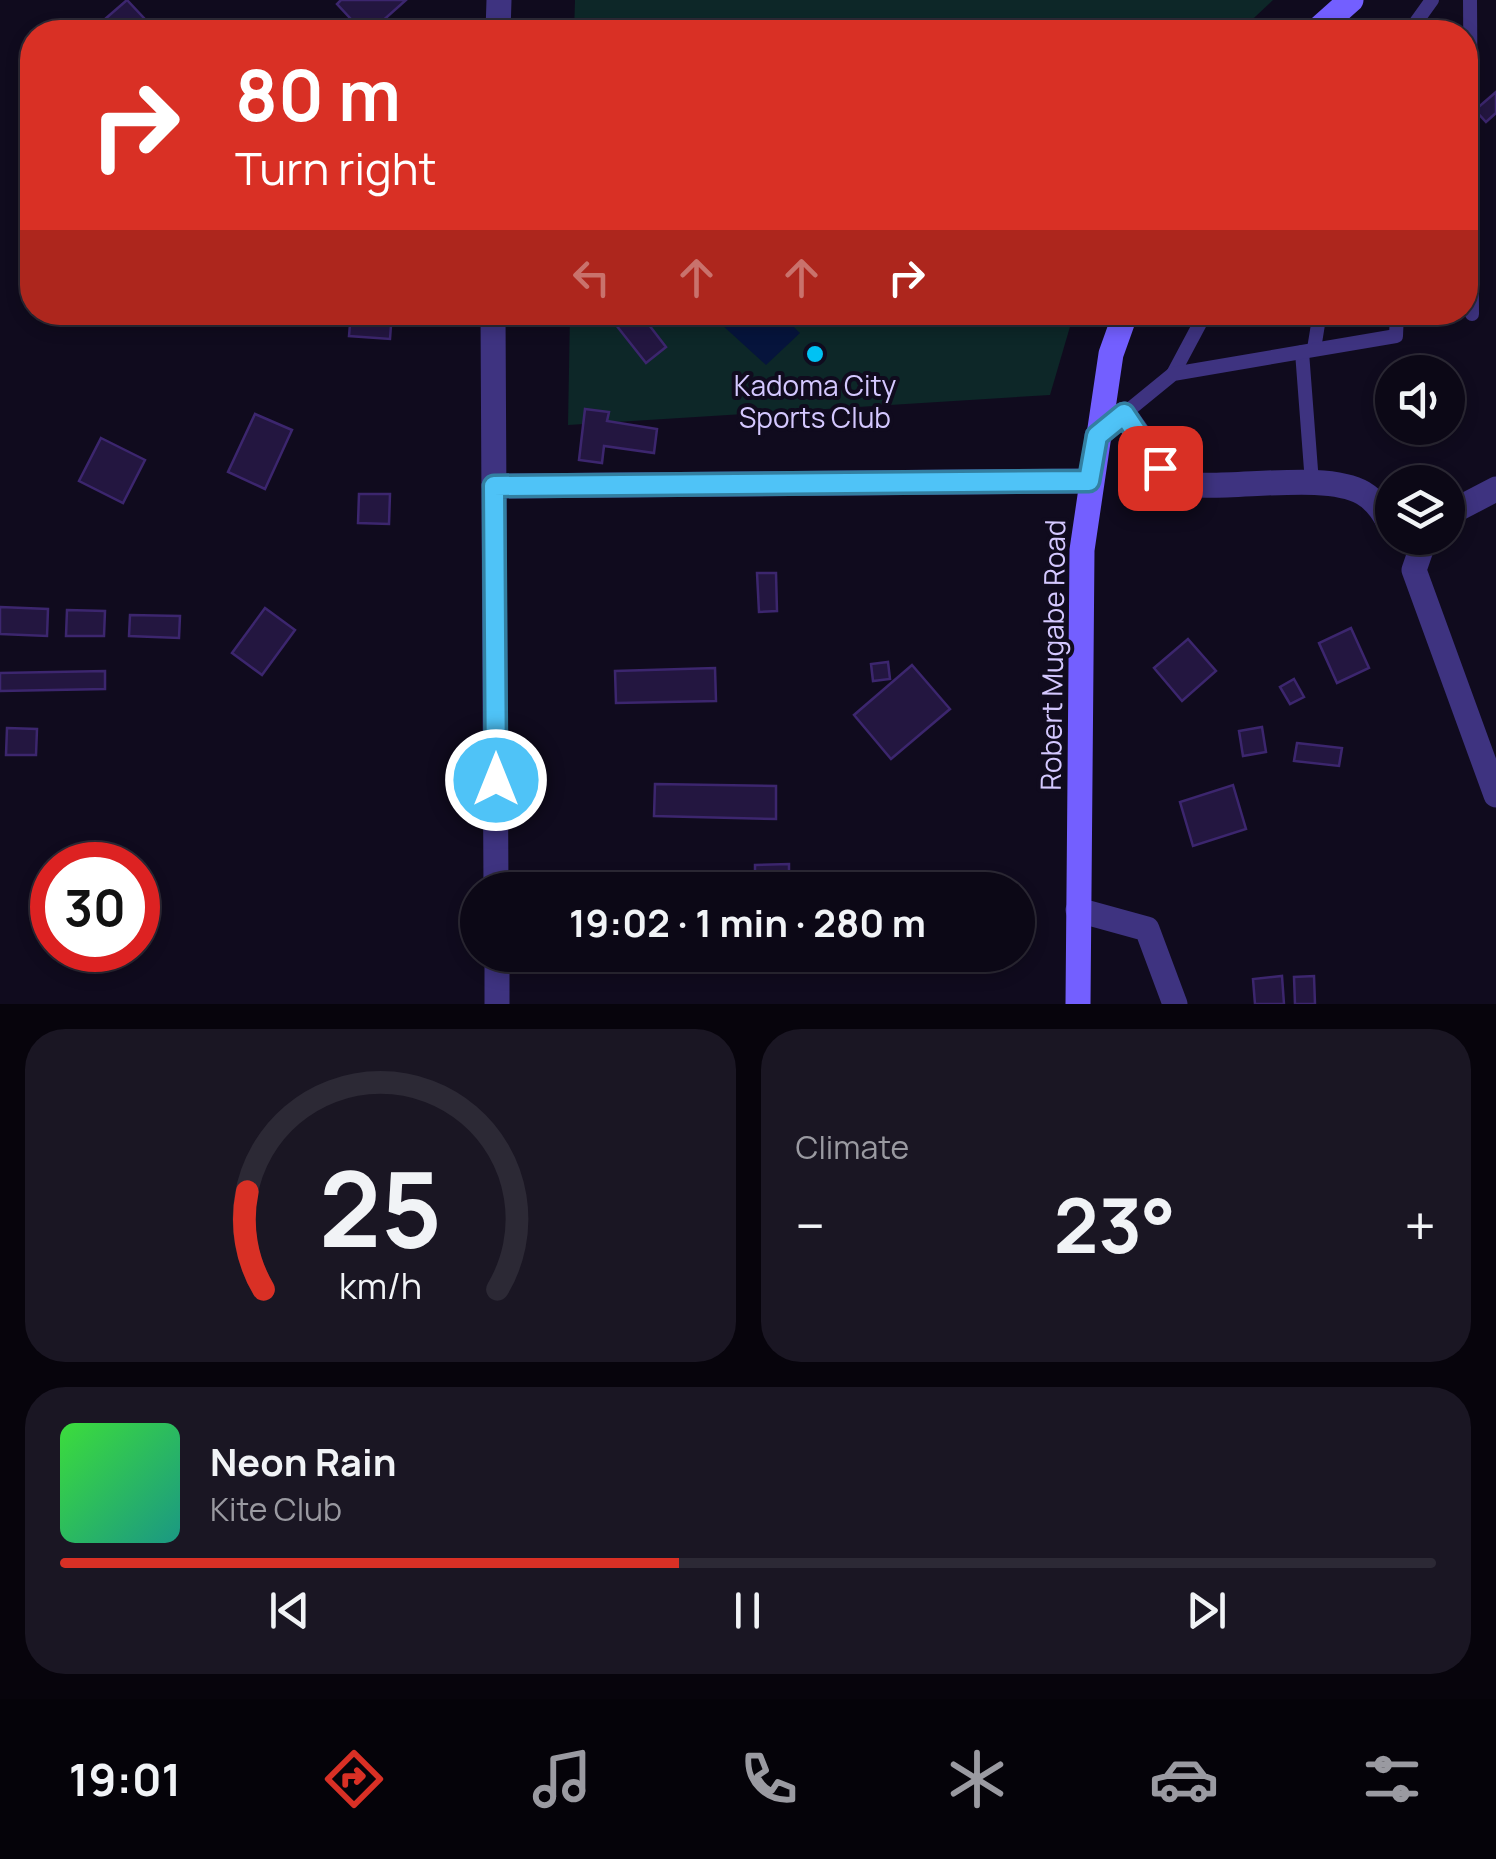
<!DOCTYPE html>
<html lang="en">
<head>
<meta charset="utf-8">
<style>
  :root { --surface:#0c0816; --page:#1a1623; --text:#f1f3f6; --muted:#9a9aa1; --line:#2c2935; --accent:#d93025 }
  body { margin:0; font-family:Manrope,sans-serif; background:var(--page); color:var(--text); height:100vh; display:flex; flex-direction:column; font-size:38px; white-space:nowrap }
  * { box-sizing:border-box; margin:0 }
  p { font-size:32px; color:var(--muted) }
  .icon { flex:none; width:55px; height:55px; fill:none; stroke:currentColor; stroke-width:2; stroke-linecap:round; stroke-linejoin:round }
  .map { position:relative; height:1004px; overflow:hidden }
  .panel { display:flex; flex-direction:column; gap:25px; padding:25px; background:#07040c; flex:1 }
  .panel>* { flex:none }
  .hud { position:absolute; left:20px; top:20px; width:1458px; height:305px; border-radius:40px; box-shadow:0 5px 15px #0003,0 0 0 2px var(--line); background:#d93025; color:#fff; overflow:hidden }
  .buttons { position:absolute; left:1375px; top:355px; display:grid; gap:20px }
  .buttons a { display:grid; place-items:center; width:90px; height:90px; border-radius:50%; background:var(--surface); box-shadow:0 5px 15px #0003,0 0 0 2px var(--line); font-size:50px }
  .speed { position:absolute; left:30px; top:842px; display:flex; gap:20px; font-size:50px; font-weight:700; text-align:center }
  .speed>* { display:grid; place-content:center; width:130px; height:130px; border-radius:50%; background:var(--surface); box-shadow:0 5px 15px #0003,0 0 0 2px var(--line); line-height:1 }
  .speed .limit { border:15px solid #d22; background:#fff; color:#111 }
  .pin { position:absolute; display:grid; place-items:center; width:85px; height:85px; color:#fff; margin:-42px; border-radius:20px; box-shadow:0 5px 15px #0006 }
  .me { position:absolute; width:110px; margin:-55px; rotate:0deg; stroke-linejoin:round; filter:drop-shadow(0 0 8px #0008) }
  .turn { display:flex; align-items:center; gap:35px; height:210px; padding:0 50px; font-size:45px }
  .turn .icon { width:130px; height:130px; stroke-width:2.5 }
  .turn b { display:block; font-size:70px; line-height:85px }
  .lanes { display:flex; align-items:center; height:95px; padding:0 50px; background:#0003; justify-content:center; gap:50px; direction:ltr }
  .lanes .off { opacity:.35 }
  .big { font-size:75px; font-weight:700; line-height:1.1 }
  .panel .widget { flex:1; display:flex; flex-direction:column; justify-content:center; gap:15px; min-width:0; padding:0 35px; border-radius:40px; background:var(--page) }
  .panel .dial { align-items:center; gap:0 }
  .dial svg { height:260px; overflow:visible; fill:none; stroke:var(--line); stroke-width:7; stroke-linecap:round; text-anchor:middle }
  .dial text { fill:var(--text); stroke:none }
  .song { display:flex; align-items:center; gap:30px }
  .cover { width:120px; height:120px; border-radius:15px; background:linear-gradient(135deg,hsl(120 70% 55%),hsl(170 70% 35%)) }
  .played { height:10px; border-radius:5px; background:linear-gradient(90deg,var(--accent) 45%,var(--line) 45%) }
  .keys { display:flex; justify-content:space-around; direction:ltr }
  .heat { display:flex; justify-content:space-between; align-items:center; font-size:55px; direction:ltr }
  .panel .tiles { flex:1; display:grid; gap:25px; grid-template-columns:1fr 1fr }
  .widget:last-child { grid-column:span 2 }
  .trip { position:absolute; left:460px; top:872px; width:575px; height:100px; border-radius:50px; background:var(--surface); box-shadow:0 5px 15px #0003,0 0 0 2px var(--line); font-weight:700; line-height:100px; text-align:center }
  .tab-bar { display:flex; height:160px; justify-content:space-around; align-items:center; background:#050309; color:var(--muted) }
  .tab-bar .icon { width:70px; height:70px }
  .tab-bar .active { color:var(--accent) }
  .tab-bar b { font-size:45px; color:var(--text) }
  .map>svg:first-child { display:block }
  .green { fill:#0d2728 }
  .water { fill:#06143c }
  .building { fill:#231640; stroke:#3c266e; stroke-width:2.5 }
  .lines { fill:none; stroke-linecap:round; stroke-linejoin:round }
  .lane { stroke:#3e3380; stroke-width:14 }
  .street { stroke:#3e3380; stroke-width:25 }
  .secondary { stroke:#735fff; stroke-width:25 }
  .route-casing { stroke:#337fa1; stroke-width:25 }
  .route { stroke:#4fc3f7; stroke-width:18 }
  .poi-dot { fill:#00c2f3; stroke:#100b1e; stroke-width:4 }
  .labels { text-anchor:middle; stroke-width:8; stroke-linejoin:round; paint-order:stroke }
  .poi-label { font-size:28px; fill:#d4c8ff; stroke:#100b1e }
  .street-label { font-size:28px; fill:#d4c8ff; stroke:#100b1e }
</style>
</head>
<body>
<div class="map">
<svg width="1496" height="1004" viewBox="0 0 1496 1004">
  <rect width="100%" height="100%" fill="#100b1e"/>
  <g class="green">
    <polygon points="575,0 1273,0 1239,32 574,32"/>
    <polygon points="570,313 1074,313 1050,395 568,425"/>
  </g>
  <polygon class="water" points="709,313 779,313 800,333 766,365"/>
  <g class="building">
    <polygon points="127,0 157,32 90,32"/>
    <polygon points="341,0 406,0 370,32 363,32 337,4"/>
    <polygon points="1496,92 1496,113 1486,122 1475,110"/>
    <polygon points="351,312 392,312 390,339 349,336"/>
    <polygon points="632,312 639,312 666,347 646,363 616,325"/>
    <polygon points="585,409 609,412 607,421 657,429 654,453 604,446 602,463 579,460"/>
    <polygon points="255,414 292,430 265,489 228,472"/>
    <polygon points="101,438 145,460 123,503 79,481"/>
    <polygon points="359,494 390,494 389,524 358,523"/>
    <polygon points="757,573 776,573 777,611 759,612"/>
    <polygon points="0,607 48,609 47,636 0,634"/>
    <polygon points="265,608 295,630 262,675 232,653"/>
    <polygon points="67,610 105,611 104,636 66,636"/>
    <polygon points="130,615 180,616 179,638 129,636"/>
    <polygon points="1351,628 1369,668 1337,683 1319,643"/>
    <polygon points="1188,639 1216,671 1182,701 1154,668"/>
    <polygon points="888,662 890,679 873,681 871,664"/>
    <polygon points="912,665 950,709 891,759 854,715"/>
    <polygon points="715,668 716,701 616,703 615,671"/>
    <polygon points="105,671 105,689 0,691 0,673"/>
    <polygon points="1294,679 1304,697 1290,704 1280,687"/>
    <polygon points="1262,727 1266,752 1243,756 1239,731"/>
    <polygon points="7,728 37,729 36,755 6,755"/>
    <polygon points="1297,743 1342,748 1339,766 1294,761"/>
    <polygon points="655,784 776,786 776,819 654,816"/>
    <polygon points="1233,785 1246,829 1193,846 1180,802"/>
    <polygon points="789,864 789,890 755,890 755,865"/>
    <polygon points="1282,976 1284,1004 1255,1004 1253,979"/>
    <polygon points="1314,976 1315,1004 1295,1004 1294,977"/>
  </g>
  <g class="lines">
    <g class="lane">
      <polyline points="1470,0 1472,314"/>
      <polyline points="1409,32 1432,0"/>
      <polyline points="1314,349 1320,312"/>
      <polyline points="1302,352 1312,483"/>
      <polyline points="1173,374 1206,312"/>
      <polyline points="1124,414 1173,374 1396,336 1397,312"/>
    </g>
    <g class="street">
      <polyline points="498,32 499,0"/>
      <polyline points="493,312 496,890"/>
      <path d="M1097,436L1124,414L1173,483C1224,492 1324,470 1363,493C1378,502 1385,515 1392,529"/>
      <polyline points="494,486 1089,481"/>
      <polyline points="1448,514 1496,489"/>
      <polyline points="1425,538 1414,570 1496,795"/>
      <polyline points="1078,910 1147,929 1175,1004"/>
      <polyline points="497,955 497,1004"/>
    </g>
    <g class="secondary">
      <polyline points="1315,32 1351,0"/>
      <polyline points="1078,1004 1082,550 1111,354 1126,312"/>
    </g>
  </g>
  <g class="lines">
    <defs>
      <polyline id="route" points="496,780 494,486 1089,481 1097,436 1124,414 1160,468"/>
    </defs>
    <use href="#route" class="route-casing"/>
    <use href="#route" class="route"/>
  </g>
  <circle class="poi-dot" cx="815" cy="354" r="10"/>
  <g class="labels">
    <g class="poi-label">
      <text x="815" y="396">Kadoma City<tspan x="815" dy="32">Sports Club</tspan></text>
    </g>
    <g class="street-label">
      <text transform="translate(1053 655) rotate(-89)" y="10">Robert Mugabe Road</text>
    </g>
  </g>
</svg>
<div class="buttons">
<a><svg class="icon" aria-label="sound" viewBox="0 0 24 24"><path d="M4 9h4l5-4v14l-5-4H4zM17 9q2 3 0 6"/></svg></a>
<a><svg class="icon" aria-label="layers" viewBox="0 0 24 24"><path d="M12 4l9 5-9 5-9-5zM3 14l9 5 9-5"/></svg></a>
</div>
<div class="speed"><div class="limit">30</div></div>
<div class="pin" style="left:1160px;top:468px;background:#d93025"><svg class="icon" aria-label="arrive" viewBox="0 0 24 24"><path d="M6 21V4h12l-3 4 3 4H6"/></svg></div>
<svg class="me" style="left:496px;top:780px" viewBox="-20 -20 40 40"><circle r="17" fill="#4fc3f7" stroke="#fff" stroke-width="3"/><path d="M0-11L8 9 0 5-8 9z" fill="#fff"/></svg>
<div class="trip">19:02 · 1 min · 280 m</div>
<div class="hud">
<div class="turn"><svg class="icon" aria-label="right" viewBox="0 0 24 24"><path d="M7 20v-9h11M14 6l5 5-5 5"/></svg><div><b>80 m</b>Turn right</div></div>
<div class="lanes"><svg class="icon off" aria-label="left" viewBox="0 0 24 24"><path d="M17 20v-9H6M10 6l-5 5 5 5"/></svg><svg class="icon off" aria-label="ahead" viewBox="0 0 24 24"><path d="M12 20V5M6 11l6-6 6 6"/></svg><svg class="icon off" aria-label="ahead" viewBox="0 0 24 24"><path d="M12 20V5M6 11l6-6 6 6"/></svg><svg class="icon" aria-label="right" viewBox="0 0 24 24"><path d="M7 20v-9h11M14 6l5 5-5 5"/></svg></div>
</div>
</div>
<section class="panel">
<div class="tiles">
<div class="widget dial"><svg viewBox="0 0 100 80">
<path d="M14 69A42 42 0 1 1 86 69"/>
<path d="M14 69A42 42 0 0 1 9 39" stroke="#d93025"/>
<text x="50" y="56" font-size="32" font-weight="700">25</text>
<text x="50" y="72" font-size="11">km/h</text>
</svg></div>
<div class="widget"><p>Climate</p>
<div class="heat"><a>−</a><b class="big">23°</b><a>+</a></div>
</div>
<div class="widget">
<div class="song"><i class="cover"></i><div><b>Neon Rain</b><p>Kite Club</p></div></div>
<div class="played"></div>
<div class="keys"><svg class="icon" aria-label="previous" viewBox="0 0 24 24"><path d="M18 5L8 12l10 7zM5 5v14"/></svg><svg class="icon" aria-label="pause" viewBox="0 0 24 24"><path d="M8 5v14M16 5v14"/></svg><svg class="icon" aria-label="next" viewBox="0 0 24 24"><path d="M6 5l10 7-10 7zM19 5v14"/></svg></div>
</div>
</div>
</section>
<nav class="tab-bar">
<b>19:01</b>
<svg class="icon active" aria-label="directions" viewBox="0 0 24 24"><path d="M12 3l9 9-9 9-9-9zM9 14v-3h6M13 9l2 2-2 2"/></svg>
<svg class="icon" aria-label="music" viewBox="0 0 24 24"><path d="M9 18V5l10-2v13"/><circle cx="6" cy="18" r="3"/><circle cx="16" cy="16" r="3"/></svg>
<svg class="icon" aria-label="phone" viewBox="0 0 24 24"><path d="M5 4h4l2 5-3 2q2 4 5 5l2-3 5 2v4C11 20 4 13 5 4z"/></svg>
<svg class="icon" aria-label="climate" viewBox="0 0 24 24"><path d="M12 3v18M4 7l16 10M4 17L20 7"/></svg>
<svg class="icon" aria-label="car" viewBox="0 0 24 24"><path d="M5 17H2v-5l4-1 3-4h7l3 4 3 1v5h-3M9 17h6M6 11h13"/><circle cx="7" cy="17" r="2"/><circle cx="17" cy="17" r="2"/></svg>
<svg class="icon" aria-label="filters" viewBox="0 0 24 24"><path d="M4 7h16M4 17h16"/><circle cx="9" cy="7" r="2"/><circle cx="15" cy="17" r="2"/></svg>
</nav>
</body>
</html>
